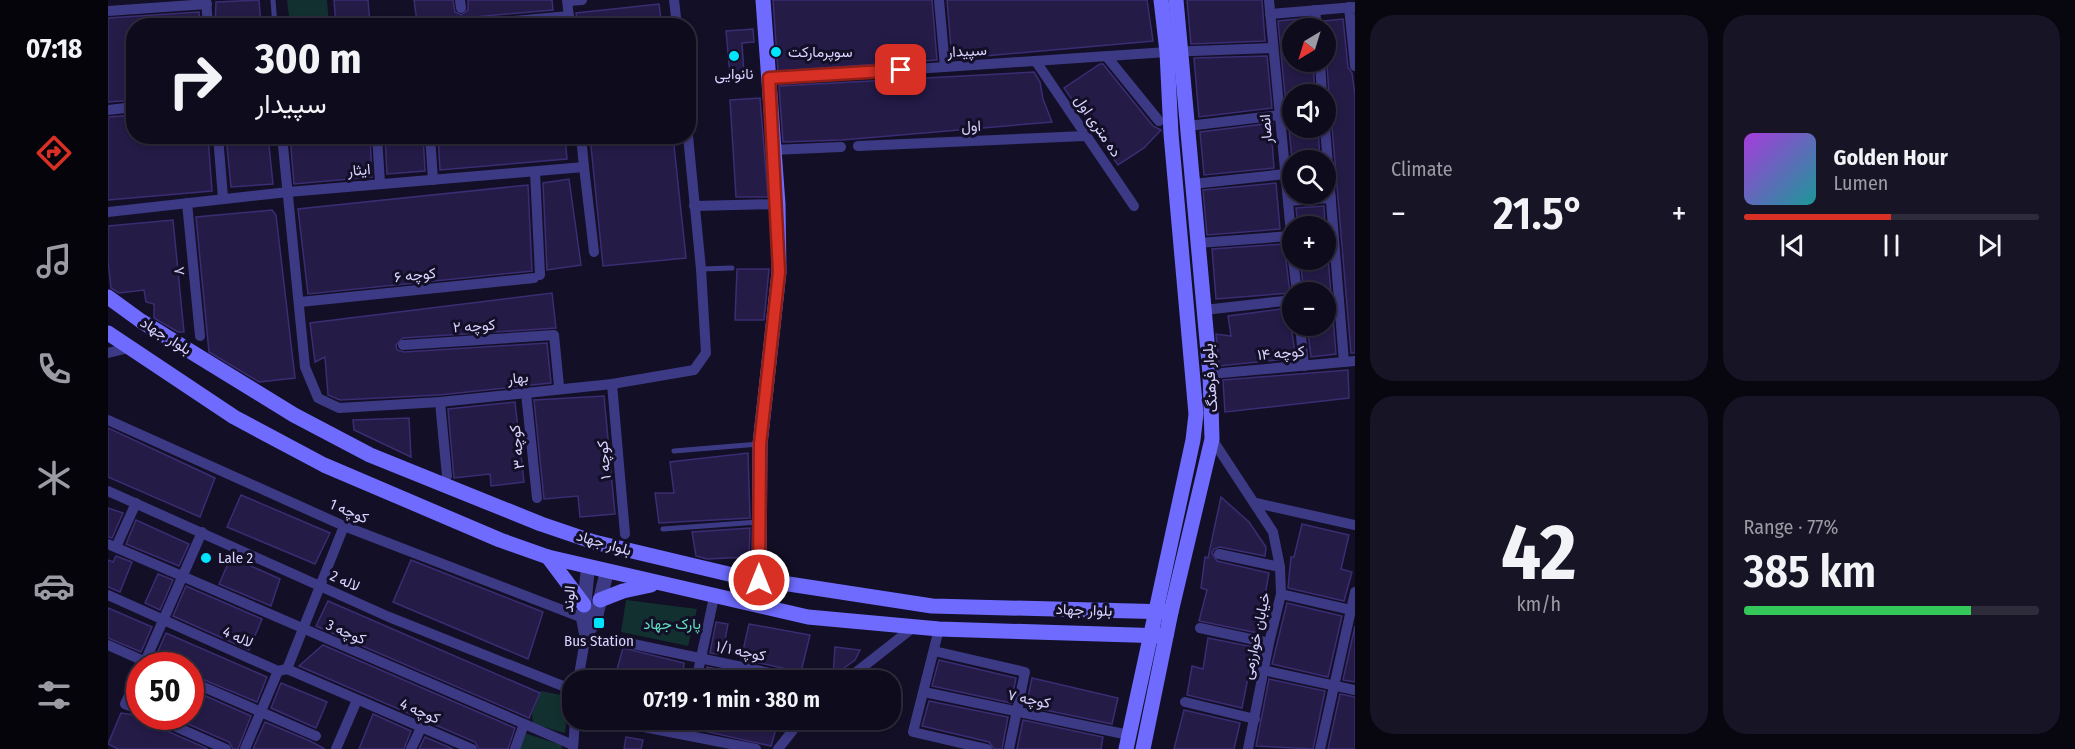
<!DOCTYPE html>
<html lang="en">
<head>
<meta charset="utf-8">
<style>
  :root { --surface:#0e0b1c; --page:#171425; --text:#f1f3f6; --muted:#9b9ba3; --line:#2e2b3b; --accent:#d93025 }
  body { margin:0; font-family:"Fira Sans Condensed",Vazirmatn,sans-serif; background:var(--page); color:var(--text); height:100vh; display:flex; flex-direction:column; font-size:22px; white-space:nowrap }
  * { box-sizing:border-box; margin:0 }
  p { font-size:20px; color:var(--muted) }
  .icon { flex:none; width:33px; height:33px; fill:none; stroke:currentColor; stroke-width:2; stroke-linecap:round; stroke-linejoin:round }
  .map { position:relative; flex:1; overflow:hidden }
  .side { display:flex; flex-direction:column; gap:15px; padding:15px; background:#08060f; width:720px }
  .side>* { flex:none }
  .top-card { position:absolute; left:18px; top:18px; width:570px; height:126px; border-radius:24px; box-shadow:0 3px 9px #0003,0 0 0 2px var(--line); background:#0e0b1c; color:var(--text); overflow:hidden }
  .needle { width:39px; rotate:218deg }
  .fabs { position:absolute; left:1174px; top:18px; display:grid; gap:12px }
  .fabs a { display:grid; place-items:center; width:54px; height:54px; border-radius:50%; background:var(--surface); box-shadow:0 3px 9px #0003,0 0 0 2px var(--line); font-size:30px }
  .speed { position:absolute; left:18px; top:652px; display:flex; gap:12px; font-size:30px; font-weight:700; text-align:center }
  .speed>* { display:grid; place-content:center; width:78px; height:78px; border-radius:50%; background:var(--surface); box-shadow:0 3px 9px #0003,0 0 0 2px var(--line); line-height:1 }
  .speed .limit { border:9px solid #d22; background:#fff; color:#111 }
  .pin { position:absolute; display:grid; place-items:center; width:51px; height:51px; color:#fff; margin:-26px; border-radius:12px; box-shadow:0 3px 9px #0006 }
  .me { position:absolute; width:66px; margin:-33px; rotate:0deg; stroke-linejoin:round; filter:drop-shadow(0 0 4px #0008) }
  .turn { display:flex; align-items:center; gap:21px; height:126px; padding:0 30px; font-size:27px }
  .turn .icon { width:78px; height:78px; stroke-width:2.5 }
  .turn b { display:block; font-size:42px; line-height:51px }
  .big { font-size:45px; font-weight:600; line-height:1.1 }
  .side .widget { flex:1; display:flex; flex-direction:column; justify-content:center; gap:9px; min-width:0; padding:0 21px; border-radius:24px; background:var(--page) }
  .side .dial { align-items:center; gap:0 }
  .dial b { font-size:78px; line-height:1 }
  .song { display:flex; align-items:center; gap:18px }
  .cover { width:72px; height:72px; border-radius:9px; background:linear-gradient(135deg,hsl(280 70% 55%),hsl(180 70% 35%)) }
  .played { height:6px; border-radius:3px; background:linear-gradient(90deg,var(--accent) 50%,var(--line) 50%) }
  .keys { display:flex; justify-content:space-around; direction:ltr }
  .heat { display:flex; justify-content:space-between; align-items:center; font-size:33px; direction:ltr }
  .charge { height:9px; border-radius:4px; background:linear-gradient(90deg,#34c759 77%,var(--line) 0) }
  .side .tiles { flex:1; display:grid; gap:15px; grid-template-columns:repeat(2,1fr) }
  .trip { position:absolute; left:454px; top:670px; width:339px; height:60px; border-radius:24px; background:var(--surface); box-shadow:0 3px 9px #0003,0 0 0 2px var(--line); font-weight:600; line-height:60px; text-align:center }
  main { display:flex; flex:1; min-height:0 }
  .tabs { display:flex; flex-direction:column; width:108px; justify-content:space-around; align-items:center; background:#06040b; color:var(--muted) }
  .tabs .icon { width:42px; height:42px }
  .tabs .active { color:var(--accent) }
  .tabs b { font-size:27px; color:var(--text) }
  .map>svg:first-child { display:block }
  .green { fill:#12302f }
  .building { fill:#241b47; stroke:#3b2d73; stroke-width:1.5 }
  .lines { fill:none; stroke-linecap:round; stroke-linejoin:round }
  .service { stroke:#3d3a85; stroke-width:5 }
  .minor { stroke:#3d3a85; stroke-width:10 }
  .tertiary { stroke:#3d3a85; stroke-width:14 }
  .secondary { stroke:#6f6bff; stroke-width:15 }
  .route-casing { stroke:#8d1f18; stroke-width:15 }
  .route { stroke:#d93025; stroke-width:10 }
  .poi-dot { fill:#00e5ff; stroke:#130f26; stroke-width:2 }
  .labels { text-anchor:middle; stroke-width:6; stroke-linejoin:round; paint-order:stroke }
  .street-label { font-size:15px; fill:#d9d4ff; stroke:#130f26 }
  .poi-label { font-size:15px; fill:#d9d4ff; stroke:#130f26; text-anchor:start }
  .park-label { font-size:15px; fill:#5fe0c0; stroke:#130f26 }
</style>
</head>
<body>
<main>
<nav class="tabs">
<b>07:18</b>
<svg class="icon active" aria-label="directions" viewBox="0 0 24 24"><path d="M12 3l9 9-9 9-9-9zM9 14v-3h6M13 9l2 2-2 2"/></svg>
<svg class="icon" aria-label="music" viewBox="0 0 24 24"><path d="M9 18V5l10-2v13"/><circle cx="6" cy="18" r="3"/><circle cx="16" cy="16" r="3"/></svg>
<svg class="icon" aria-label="phone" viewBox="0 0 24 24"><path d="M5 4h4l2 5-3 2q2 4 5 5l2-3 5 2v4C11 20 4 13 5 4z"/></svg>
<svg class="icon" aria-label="climate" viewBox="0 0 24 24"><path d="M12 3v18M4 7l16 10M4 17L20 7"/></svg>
<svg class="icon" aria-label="car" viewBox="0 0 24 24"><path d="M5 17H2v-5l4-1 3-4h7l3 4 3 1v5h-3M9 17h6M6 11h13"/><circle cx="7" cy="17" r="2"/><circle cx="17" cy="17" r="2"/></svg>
<svg class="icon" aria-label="filters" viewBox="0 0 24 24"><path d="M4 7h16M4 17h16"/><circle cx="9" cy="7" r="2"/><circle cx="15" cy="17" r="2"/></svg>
</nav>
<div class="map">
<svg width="1247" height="749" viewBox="0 0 1247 749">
  <rect width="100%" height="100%" fill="#130f26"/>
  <g class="green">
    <polygon points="179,0 219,0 221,25 182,25"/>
    <polygon points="518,600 589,609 580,646 513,632"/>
    <polygon points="433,691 453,695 459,715 457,733 425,724 424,714"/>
    <polygon points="416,733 454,745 454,749 410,749"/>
  </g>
  <g class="building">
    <polygon points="151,0 153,26 107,26 108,2"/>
    <polygon points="226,0 260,0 262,24 228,26"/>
    <polygon points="306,0 345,0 347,12 353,15 360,10 360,0 444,0 445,10 309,22"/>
    <polygon points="665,0 824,0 829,60 670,71"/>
    <polygon points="839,0 1039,0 1045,41 844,59"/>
    <polygon points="1079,0 1154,0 1157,41 1083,44"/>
    <polygon points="551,4 554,26 470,26 468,13"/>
    <polygon points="91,12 92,26 26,26 26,100 0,102 0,18"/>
    <polygon points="1199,18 1200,28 1185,28 1185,62 1205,62 1207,94 1185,94 1185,125 1180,126 1170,21"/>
    <polygon points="1235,19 1240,67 1244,73 1247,95 1247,353 1243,353 1224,127 1220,121 1218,101 1221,94 1216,21"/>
    <polygon points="645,29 646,42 634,43 636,73 622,74 618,31"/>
    <polygon points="1159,56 1164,108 1091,117 1086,58"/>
    <polygon points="992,64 995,64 1045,126 1053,130 1036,148 1010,165 956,88"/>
    <polygon points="926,72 932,82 935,99 944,122 734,140 675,142 671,86"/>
    <polygon points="652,98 660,197 628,197 622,100"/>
    <polygon points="26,115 26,136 100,136 104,191 0,200 0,117"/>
    <polygon points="1165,123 1165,127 1163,127 1166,168 1096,175 1092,132"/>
    <polygon points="1181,128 1210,128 1212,160 1184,160"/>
    <polygon points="118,136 160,136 165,184 123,187"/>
    <polygon points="182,136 262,136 264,177 186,184"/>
    <polygon points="277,136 315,136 317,171 279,174"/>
    <polygon points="330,136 457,136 459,159 332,170"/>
    <polygon points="482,136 565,136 578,258 495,266"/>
    <polygon points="461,179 473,265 439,270 435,183"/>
    <polygon points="1168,183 1172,229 1099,235 1095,190"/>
    <polygon points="420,185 424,271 200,294 190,209"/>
    <polygon points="1216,206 1217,226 1190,226 1188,208"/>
    <polygon points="164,210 168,215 187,378 151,382 101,352 88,217"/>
    <polygon points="65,220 76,332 70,332 46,318 46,304 38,302 36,290 11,293 3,288 0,261 0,226"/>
    <polygon points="1218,233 1228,354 1203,357 1199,326 1218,326 1218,292 1196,292 1192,260 1218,260"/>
    <polygon points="1176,244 1182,293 1108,299 1104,249"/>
    <polygon points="629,269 661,269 656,320 627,320"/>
    <polygon points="444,293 448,328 295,338 288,345 289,350 296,352 439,343 443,383 331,395 232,400 220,395 217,357 207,362 202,323"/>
    <polygon points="1180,308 1188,358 1111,366 1108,334 1123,336 1120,316"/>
    <polygon points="1240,370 1241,398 1117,412 1115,380"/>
    <polygon points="496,396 507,514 472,517 470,496 436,499 426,400"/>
    <polygon points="407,402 416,482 383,486 382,474 346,478 340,409"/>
    <polygon points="301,418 303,457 246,430 245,420"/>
    <polygon points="0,428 107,478 92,517 0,477"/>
    <polygon points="640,453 642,518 551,523 547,493 566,493 562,462"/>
    <polygon points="133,495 222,533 207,564 119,527"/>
    <polygon points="1113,497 1141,522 1158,547 1157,556 1112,547 1106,549 1104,553 1109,561 1161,573 1150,633 1091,621 1099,590 1093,588 1097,557 1100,558"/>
    <polygon points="0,508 15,513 4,538 0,537"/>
    <polygon points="28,520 81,544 71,566 18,544"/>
    <polygon points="1194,524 1241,535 1233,569 1244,572 1236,601 1180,588 1183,557 1186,557"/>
    <polygon points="642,528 641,557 599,559 588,556 584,532"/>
    <polygon points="8,556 24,562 12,592 0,587 0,560 5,562"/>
    <polygon points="123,557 172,579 163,606 111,584"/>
    <polygon points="303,560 435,612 420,659 285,602"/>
    <polygon points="50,574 65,580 52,610 37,603"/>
    <polygon points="78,586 154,619 141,650 65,616"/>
    <polygon points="220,601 432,693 421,718 208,626"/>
    <polygon points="1179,603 1234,616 1220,677 1164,664"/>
    <polygon points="0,608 44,627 33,652 0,638"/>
    <polygon points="608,622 620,624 614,655 602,653"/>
    <polygon points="641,624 702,635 693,672 633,659"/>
    <polygon points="1247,626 1247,682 1235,680"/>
    <polygon points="58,633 159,677 149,702 82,674 82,666 54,666 47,658"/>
    <polygon points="1100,638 1146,647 1134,708 1079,695 1084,666 1095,669"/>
    <polygon points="215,645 407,728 400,749 371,749 367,742 191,666"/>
    <polygon points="727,647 752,650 747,660 725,676"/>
    <polygon points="515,648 576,663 574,681 506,680"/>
    <polygon points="831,660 908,678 903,703 824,686"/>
    <polygon points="599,667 664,681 596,681"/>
    <polygon points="924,678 1010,698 1004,724 918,706"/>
    <polygon points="1161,679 1217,691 1205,749 1148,746"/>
    <polygon points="173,683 219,702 208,728 163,708"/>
    <polygon points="82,689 143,716 130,749 125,749 121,742 64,717 82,717"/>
    <polygon points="1232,694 1247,697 1247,749 1220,749"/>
    <polygon points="821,701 900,717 894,749 886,749 881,742 814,726"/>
    <polygon points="1076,710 1132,723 1126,749 1066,749"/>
    <polygon points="13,713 39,717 43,724 100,749 10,749 0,744"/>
    <polygon points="265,714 303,731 296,749 251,749"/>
    <polygon points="588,720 662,720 670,722 663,746 587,729"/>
    <polygon points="915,720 995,737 993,749 909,749"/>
    <polygon points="157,722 202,741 217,749 145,749"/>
    <polygon points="317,737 345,749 311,749"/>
    <polygon points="518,737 535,740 533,749 516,749"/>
  </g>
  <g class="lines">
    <g class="service">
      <polyline points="165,0 167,26"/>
      <polyline points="593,269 624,268"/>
      <polyline points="566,451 651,444"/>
      <polyline points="555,529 650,522"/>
    </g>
    <g class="minor">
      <polyline points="98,0 100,26"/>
      <polyline points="352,0 353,8"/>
      <polyline points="459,0 462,26"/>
      <polyline points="566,0 569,26"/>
      <polyline points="831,0 837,67"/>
      <polyline points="1161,0 1185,255"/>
      <polyline points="460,1 474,0"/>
      <polyline points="1241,7 1247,66"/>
      <polyline points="1207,10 1209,28"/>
      <polyline points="0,11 99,4"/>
      <polyline points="1162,14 1247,7"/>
      <polyline points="374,24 461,16"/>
      <polyline points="999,57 1051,121"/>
      <polyline points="1212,62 1214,94"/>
      <polyline points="929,63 1026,206"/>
      <polyline points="661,79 1059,52 1165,48"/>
      <polyline points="0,110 26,107"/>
      <polyline points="1080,126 1172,115"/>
      <polyline points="1217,128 1236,362"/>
      <polyline points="110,136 115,198"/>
      <polyline points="174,136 197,367 210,398 231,408 332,402 504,384 586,370 598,353 593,269 580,136"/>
      <polyline points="269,136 272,183"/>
      <polyline points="322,136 325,180"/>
      <polyline points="750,146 977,136"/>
      <polyline points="664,150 733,147"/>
      <polyline points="476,167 486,252"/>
      <polyline points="427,172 432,275"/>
      <polyline points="1085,184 1177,174"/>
      <polyline points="1180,201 1223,198"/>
      <polyline points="79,203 92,336"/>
      <polyline points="586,206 670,204"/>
      <polyline points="0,212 180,192 476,167 473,136"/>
      <polyline points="1090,243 1183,236"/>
      <polyline points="1185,260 1189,292"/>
      <polyline points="192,302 426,278"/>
      <polyline points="1096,310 1185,300"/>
      <polyline points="1192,326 1196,366"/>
      <polyline points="295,345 446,335 451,386 448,389"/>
      <polyline points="0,353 21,348"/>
      <polyline points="1102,374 1247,361"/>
      <polyline points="504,384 517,534"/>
      <polyline points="418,393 429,498"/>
      <polyline points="332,402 339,476"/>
      <polyline points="0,420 236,526 475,618"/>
      <polyline points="1104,439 1165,532 1172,567 1173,594 1161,643 1140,749"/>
      <polyline points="0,491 281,617 465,690"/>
      <polyline points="1148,503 1247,525"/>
      <polyline points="0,544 465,745"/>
      <polyline points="8,547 28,503"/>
      <polyline points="1111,554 1172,567"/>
      <polyline points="1173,594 1247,611"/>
      <polyline points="0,595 170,671 179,669 364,749"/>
      <polyline points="1092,628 1161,643"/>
      <polyline points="831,629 805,732 879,749"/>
      <polyline points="525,644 700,681"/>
      <polyline points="0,645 47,666"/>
      <polyline points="826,651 917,672 901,749"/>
      <polyline points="35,666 94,532"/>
      <polyline points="179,669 236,526"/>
      <polyline points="1155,670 1247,690"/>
      <polyline points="32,673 17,704 32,710"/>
      <polyline points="82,681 208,736"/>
      <polyline points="470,681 478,634"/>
      <polyline points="588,681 606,597"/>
      <polyline points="737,681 807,626"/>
      <polyline points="816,692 1021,735"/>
      <polyline points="1077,702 1147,719"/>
      <polyline points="46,717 118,749"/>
      <polyline points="500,720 648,749"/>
      <polyline points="578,735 581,720"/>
      <polyline points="137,749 170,671"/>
      <polyline points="228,749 249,700"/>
      <polyline points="303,749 313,728"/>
      <polyline points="407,749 416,724"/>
      <polyline points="465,749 467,720"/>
      <polyline points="670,749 693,720"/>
      <polyline points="1212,749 1247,592"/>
    </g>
    <g class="tertiary">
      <polyline points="478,634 475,618 480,567"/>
      <polyline points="478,634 487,621 499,571"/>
    </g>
    <g class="secondary">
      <polyline points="0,297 33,321 186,415 262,455 433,524 486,542 629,576 824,606 1063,612"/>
      <polyline points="0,333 126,417 216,465 392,540 440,557 700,617 831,629 1058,636"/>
      <polyline points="440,557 476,605"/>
      <polyline points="651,580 652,444 671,272 670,204 655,0"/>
      <polyline points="492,600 515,591 543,585"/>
      <polyline points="1018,749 1085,440 1088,414 1063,134 1059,52 1053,0"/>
      <polyline points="1035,749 1063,612 1104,439 1102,374 1068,0"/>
    </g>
  </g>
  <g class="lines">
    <defs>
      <polyline id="route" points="651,580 652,444 671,272 661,78 793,70"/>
    </defs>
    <use href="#route" class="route-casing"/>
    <use href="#route" class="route"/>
  </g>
  <g class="poi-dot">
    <circle cx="668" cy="52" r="6"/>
    <circle cx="626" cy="56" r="6"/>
    <circle cx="98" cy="558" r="6"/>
    <rect x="485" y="617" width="12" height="12" rx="3"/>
  </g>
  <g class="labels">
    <g class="street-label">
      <text transform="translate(859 51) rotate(-3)" y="5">سپیدار</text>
      <text transform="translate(863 126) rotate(-3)" y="5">اول</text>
      <text transform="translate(990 126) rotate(56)" y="5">ده متری اول</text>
      <text transform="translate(1158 129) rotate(-95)" y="5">انصار</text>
      <text transform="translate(251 170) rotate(-5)" y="5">ایثار</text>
      <text transform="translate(71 271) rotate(-95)" y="5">۸</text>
      <text transform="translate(307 275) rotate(-6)" y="5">کوچه ۶</text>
      <text transform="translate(366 326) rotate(-4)" y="5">کوچه ۲</text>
      <text transform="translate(58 336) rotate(32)" y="5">بلوار جهاد</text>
      <text transform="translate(1173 353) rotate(-5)" y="5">کوچه ۱۴</text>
      <text transform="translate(410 378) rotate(-6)" y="5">بهار</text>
      <text transform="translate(1102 378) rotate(-94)" y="5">بلوار فرهنگ</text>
      <text transform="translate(409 447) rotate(-96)" y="5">کوچه ۳</text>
      <text transform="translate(496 460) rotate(-95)" y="5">کوچه ۱</text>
      <text transform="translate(241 511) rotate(23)" y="5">کوچه 1</text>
      <text transform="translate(496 543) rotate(16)" y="5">بلوار جهاد</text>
      <text transform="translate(237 581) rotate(24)" y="5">لاله 2</text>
      <text transform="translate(461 599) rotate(-85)" y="5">الوند</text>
      <text transform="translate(976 610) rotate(2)" y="5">بلوار جهاد</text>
      <text transform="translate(238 632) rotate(23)" y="5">کوچه 3</text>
      <text transform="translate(1148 636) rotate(-78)" y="5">خیابان خوارزمی</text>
      <text transform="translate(130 637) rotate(24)" y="5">لاله 4</text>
      <text transform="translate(633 651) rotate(12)" y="5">کوچه ۱/۱</text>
      <text transform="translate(921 699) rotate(12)" y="5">کوچه ۷</text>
      <text transform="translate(312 711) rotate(23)" y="5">کوچه 4</text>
    </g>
    <g class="poi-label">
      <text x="680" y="57">سوپرمارکت</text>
      <text x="626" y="79" text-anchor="middle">نانوایی</text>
      <text x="110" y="563">Lale 2</text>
      <text x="491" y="646" text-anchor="middle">Bus Station</text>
    </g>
    <g class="park-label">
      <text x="564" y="629">پارک جهاد</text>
    </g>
  </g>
</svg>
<div class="fabs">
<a><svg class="needle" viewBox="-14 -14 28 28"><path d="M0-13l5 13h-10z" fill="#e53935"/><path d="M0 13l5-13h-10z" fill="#9b9ba3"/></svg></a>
<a><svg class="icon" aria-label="sound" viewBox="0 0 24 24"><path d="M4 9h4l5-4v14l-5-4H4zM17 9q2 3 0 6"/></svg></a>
<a><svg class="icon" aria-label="search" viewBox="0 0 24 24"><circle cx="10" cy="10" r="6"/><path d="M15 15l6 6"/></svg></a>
<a>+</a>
<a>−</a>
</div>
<div class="speed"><div class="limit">50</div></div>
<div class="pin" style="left:793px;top:70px;background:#d93025"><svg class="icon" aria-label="arrive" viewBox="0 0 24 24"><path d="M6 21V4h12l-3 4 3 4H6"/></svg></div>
<svg class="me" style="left:651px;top:580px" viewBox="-20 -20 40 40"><circle r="17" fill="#d93025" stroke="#fff" stroke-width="3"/><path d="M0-11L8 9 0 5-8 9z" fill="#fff"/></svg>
<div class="trip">07:19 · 1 min · 380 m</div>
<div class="top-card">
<div class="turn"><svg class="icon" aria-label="right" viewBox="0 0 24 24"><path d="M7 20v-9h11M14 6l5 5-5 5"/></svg><div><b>300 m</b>سپیدار</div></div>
</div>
</div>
<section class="side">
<div class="tiles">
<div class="widget"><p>Climate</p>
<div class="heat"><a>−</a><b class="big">21.5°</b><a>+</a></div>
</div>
<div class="widget">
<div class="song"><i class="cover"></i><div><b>Golden Hour</b><p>Lumen</p></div></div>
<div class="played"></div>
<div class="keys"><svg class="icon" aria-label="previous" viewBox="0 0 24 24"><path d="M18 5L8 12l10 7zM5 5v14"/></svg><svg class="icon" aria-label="pause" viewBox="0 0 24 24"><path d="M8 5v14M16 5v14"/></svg><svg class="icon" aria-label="next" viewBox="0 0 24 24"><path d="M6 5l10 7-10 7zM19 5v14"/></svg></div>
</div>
<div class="widget dial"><b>42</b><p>km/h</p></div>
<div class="widget"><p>Range · 77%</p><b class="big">385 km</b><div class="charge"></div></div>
</div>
</section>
</main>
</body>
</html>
